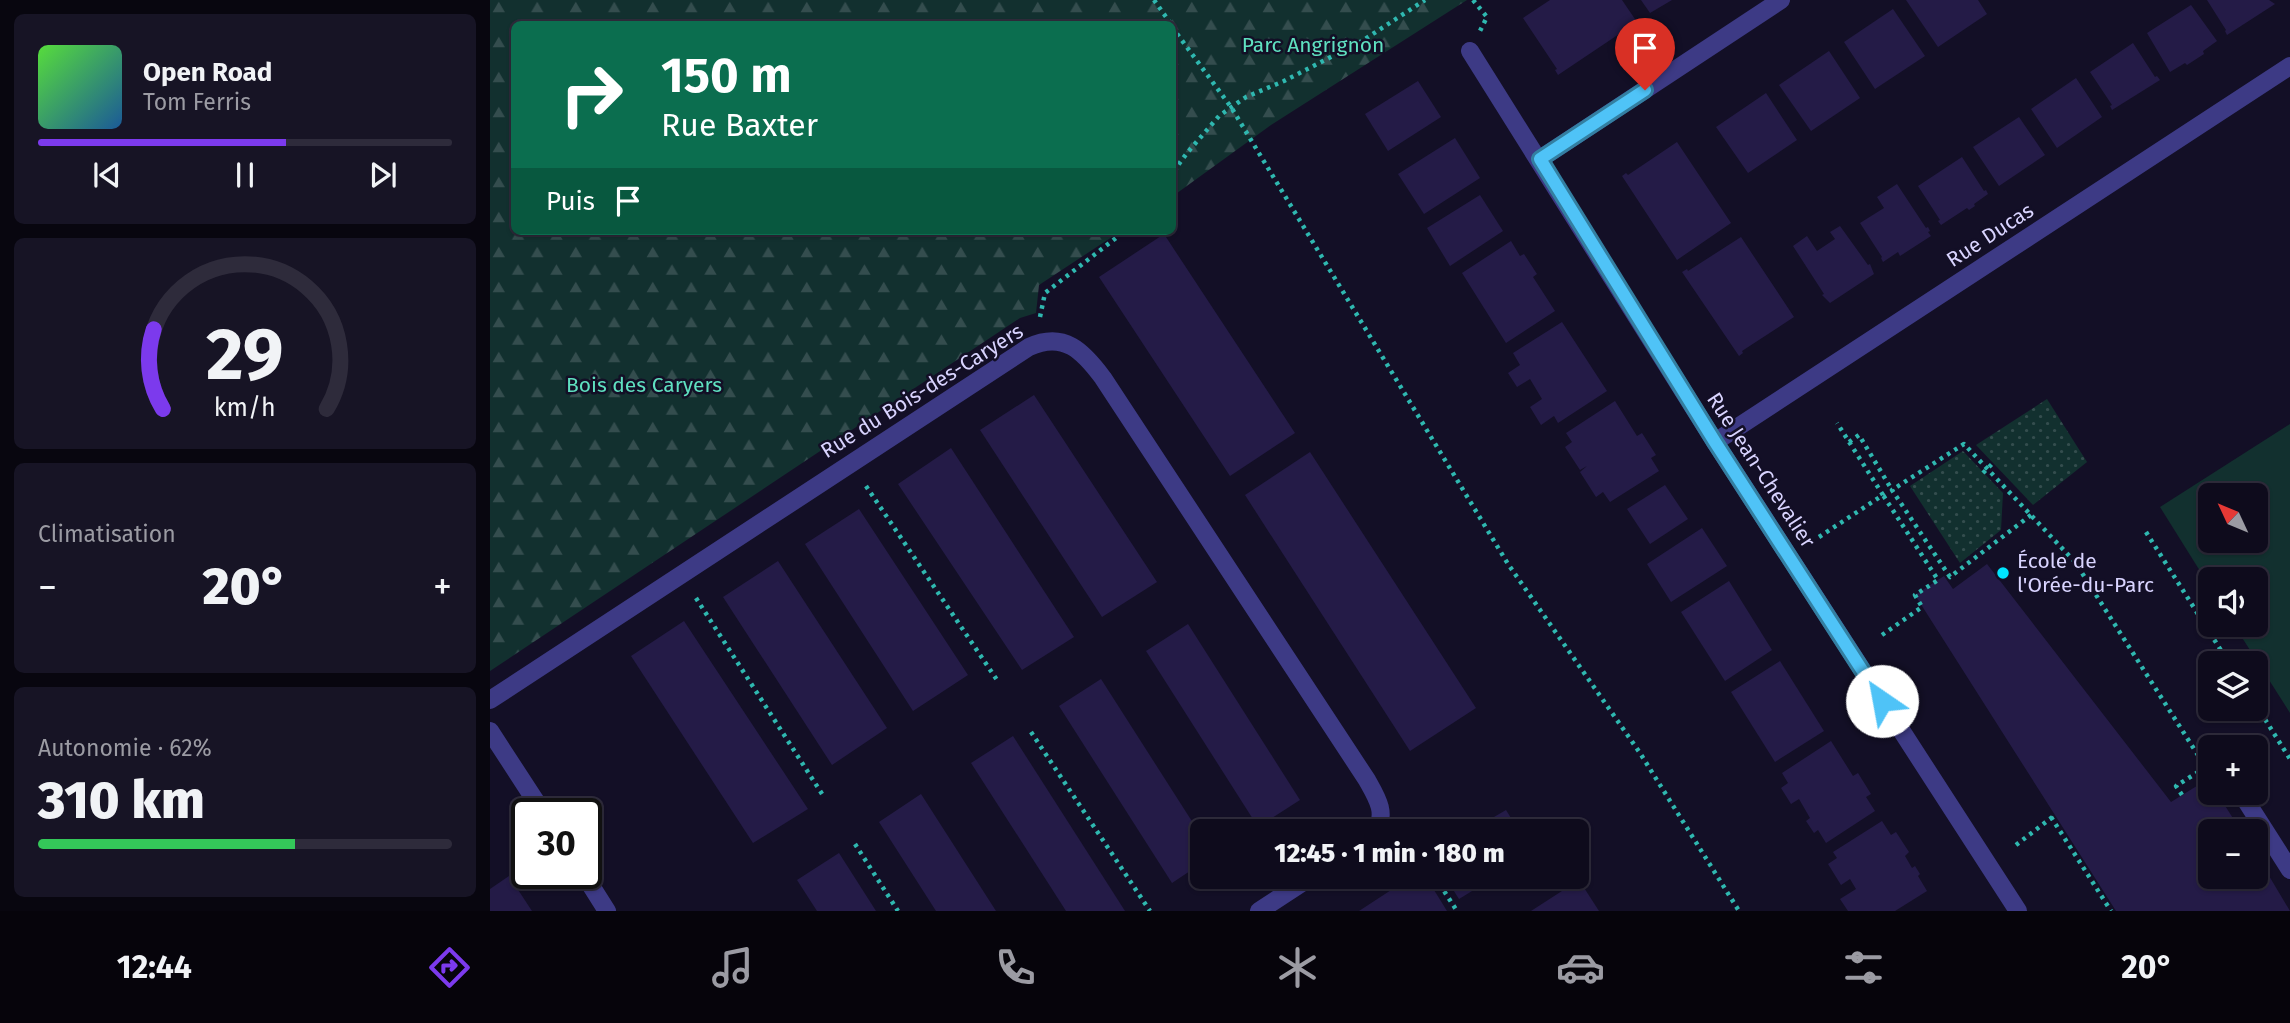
<!DOCTYPE html>
<html lang="fr">
<head>
<meta charset="utf-8">
<style>
  :root { --surface:#0e0b1c; --page:#171425; --text:#f1f3f6; --muted:#9b9ba3; --line:#2e2b3b; --accent:#7c3aed }
  body { margin:0; font-family:"Fira Sans",sans-serif; background:var(--page); color:var(--text); height:100vh; display:flex; flex-direction:column; font-size:26px; white-space:nowrap }
  * { box-sizing:border-box; margin:0 }
  p { font-size:23px; color:var(--muted) }
  .icon { flex:none; width:38px; height:38px; fill:none; stroke:currentColor; stroke-width:2; stroke-linecap:round; stroke-linejoin:round }
  .map { position:relative; flex:1; overflow:hidden }
  .side { display:flex; flex-direction:column; gap:14px; padding:14px; background:#08060f; width:490px }
  .side>* { flex:none }
  .hud { position:absolute; left:21px; top:21px; width:665px; height:214px; border-radius:10px; box-shadow:0 2px 5px #0004,0 0 0 2px var(--line); background:#0b6e4f; color:#fff; overflow:hidden }
  .needle { width:46px; rotate:314deg }
  .buttons { position:absolute; left:1708px; top:483px; display:grid; gap:14px }
  .buttons a { display:grid; place-items:center; width:70px; height:70px; border-radius:10px; background:var(--surface); box-shadow:0 2px 5px #0004,0 0 0 2px var(--line); font-size:35px }
  .speed { position:absolute; left:21px; top:798px; display:flex; gap:14px; font-size:35px; font-weight:700; text-align:center }
  .speed>* { display:grid; place-content:center; width:91px; height:91px; border-radius:50%; background:var(--surface); box-shadow:0 2px 5px #0004,0 0 0 2px var(--line); line-height:1 }
  .speed .limit { border:4px solid #111; border-radius:10px; background:#fff; color:#111 }
  .pin { position:absolute; display:grid; place-items:center; width:60px; height:60px; color:#fff; margin:-72px -30px; border-radius:50% 50% 50% 0; rotate:-45deg; box-shadow:0 0 7px #0007 }
  .pin .icon { rotate:45deg }
  .me { position:absolute; width:77px; margin:-38px; rotate:327deg; stroke-linejoin:round; filter:drop-shadow(0 0 5px #0008) }
  .turn { display:flex; align-items:center; gap:24px; height:147px; padding:0 35px; font-size:32px }
  .turn .icon { width:91px; height:91px; stroke-width:2.5 }
  .turn b { display:block; font-size:49px; line-height:60px }
  .then { display:flex; align-items:center; height:66px; padding:0 35px; background:#0003; gap:14px; font-size:26px }
  .big { font-size:52px; font-weight:800; line-height:1.1 }
  .side .tile { flex:1; display:flex; flex-direction:column; justify-content:center; gap:10px; min-width:0; padding:0 24px; border-radius:10px; background:var(--page) }
  .side .dial { align-items:center; gap:0 }
  .dial svg { height:182px; overflow:visible; fill:none; stroke:var(--line); stroke-width:7; stroke-linecap:round; text-anchor:middle }
  .dial text { fill:var(--text); stroke:none }
  .song { display:flex; align-items:center; gap:21px }
  .cover { width:84px; height:84px; border-radius:10px; background:linear-gradient(135deg,hsl(110 70% 55%),hsl(210 70% 35%)) }
  .played { height:7px; border-radius:4px; background:linear-gradient(90deg,var(--accent) 60%,var(--line) 60%) }
  .keys { display:flex; justify-content:space-around; direction:ltr }
  .heat { display:flex; justify-content:space-between; align-items:center; font-size:38px; direction:ltr }
  .charge { height:10px; border-radius:5px; background:linear-gradient(90deg,#34c759 62%,var(--line) 0) }
  .trip { position:absolute; left:700px; top:819px; width:399px; height:70px; border-radius:10px; background:var(--surface); box-shadow:0 2px 5px #0004,0 0 0 2px var(--line); font-weight:800; line-height:70px; text-align:center }
  .menu { display:flex; height:112px; justify-content:space-around; align-items:center; background:#06040b; color:var(--muted) }
  .menu .icon { width:49px; height:49px }
  .menu .selected { color:var(--accent) }
  .menu b { font-size:32px; color:var(--text) }
  main { display:flex; flex:1; min-height:0 }
  .map>svg:first-child { display:block }
  .grass { fill:url(#grass-dots) }
  .forest { fill:url(#forest-firs) }
  .garden { fill:#12302f; fill-rule:evenodd }
  .building { fill:#241b47 }
  .lines { fill:none; stroke-linecap:round; stroke-linejoin:round }
  .path { stroke:#2fb8b0; stroke-width:4.5; stroke-dasharray:3.5 5; stroke-linecap:butt }
  .minor { stroke:#3d3a85; stroke-width:18 }
  .route-casing { stroke:#337fa1; stroke-width:18 }
  .route { stroke:#4fc3f7; stroke-width:12 }
  .poi-dot { fill:#00e5ff; stroke:#130f26; stroke-width:2.5 }
  .labels { text-anchor:middle; stroke-width:5; stroke-linejoin:round; paint-order:stroke }
  .park-label { font-size:21px; fill:#5fe0c0; stroke:#130f26 }
  .street-label { font-size:21px; fill:#d9d4ff; stroke:#130f26 }
  .poi-label { font-size:21px; fill:#d9d4ff; stroke:#130f26; text-anchor:start }
</style>
</head>
<body>
<main>
<section class="side">
<div class="tile">
<div class="song"><i class="cover"></i><div><b>Open Road</b><p>Tom Ferris</p></div></div>
<div class="played"></div>
<div class="keys"><svg class="icon" aria-label="previous" viewBox="0 0 24 24"><path d="M18 5L8 12l10 7zM5 5v14"/></svg><svg class="icon" aria-label="pause" viewBox="0 0 24 24"><path d="M8 5v14M16 5v14"/></svg><svg class="icon" aria-label="next" viewBox="0 0 24 24"><path d="M6 5l10 7-10 7zM19 5v14"/></svg></div>
</div>
<div class="tile dial"><svg viewBox="0 0 100 80">
<path d="M14 69A42 42 0 1 1 86 69"/>
<path d="M14 69A42 42 0 0 1 10 34" stroke="#7c3aed"/>
<text x="50" y="56" font-size="32" font-weight="700">29</text>
<text x="50" y="72" font-size="11">km/h</text>
</svg></div>
<div class="tile"><p>Climatisation</p>
<div class="heat"><a>−</a><b class="big">20°</b><a>+</a></div>
</div>
<div class="tile"><p>Autonomie · 62%</p><b class="big">310 km</b><div class="charge"></div></div>
</section>
<div class="map">
<svg width="1800" height="911" viewBox="0 0 1800 911">
  <defs>
    <pattern id="grass-dots" width="8" height="8" patternUnits="userSpaceOnUse" patternTransform="scale(1.75)"><rect width="8" height="8" fill="#12302f"/><path d="M2 2h.1M6 6h.1" fill="none" stroke="#344d4e" stroke-width="1.8" stroke-linecap="round"/></pattern>
    <pattern id="forest-firs" width="22" height="20" patternUnits="userSpaceOnUse" patternTransform="scale(1.75)"><rect width="22" height="20" fill="#12302f"/><path d="M5 1l3.5 6h-7zM16 11l3.5 6h-7z" fill="#344d4e"/></pattern>
  </defs>
  <rect width="100%" height="100%" fill="#130f26"/>
  <g class="grass">
    <polygon points="1557,399 1597,462 1543,505 1486,445"/>
    <polygon points="1473,451 1513,493 1511,530 1470,563 1420,486"/>
  </g>
  <polygon class="forest" points="0,0 977,0 781,125 683,196 682,24 24,24 24,231 631,231 549,285 546,313 530,318 0,671"/>
  <path class="garden" d="M1800,424V713L1744,625H1766V579H1720V587L1670,507ZM1720,495H1766V541H1720Z"/>
  <g class="building">
    <polygon points="1060,0 1132,0 1147,22 1068,75 1065,70 1067,69 1033,18"/>
    <polygon points="1151,0 1182,0 1160,13"/>
    <polygon points="1416,0 1488,0 1497,14 1448,47"/>
    <polygon points="1717,0 1779,0 1785,4 1737,35 1735,31 1736,30"/>
    <polygon points="1701,5 1727,41 1713,51 1714,54 1697,65 1695,63 1680,72 1657,33"/>
    <polygon points="1403,9 1435,56 1385,89 1354,42"/>
    <polygon points="1643,43 1665,77 1667,76 1670,80 1622,110 1620,106 1622,105 1600,72"/>
    <polygon points="1339,51 1370,98 1321,131 1289,85"/>
    <polygon points="1586,78 1612,117 1567,148 1541,109"/>
    <polygon points="928,81 951,117 898,151 875,114"/>
    <polygon points="1276,93 1307,140 1258,173 1226,127"/>
    <polygon points="1529,117 1555,155 1509,186 1483,147"/>
    <polygon points="965,138 990,178 934,214 908,174"/>
    <polygon points="1187,142 1241,223 1187,260 1132,176 1136,173 1138,175"/>
    <polygon points="1472,157 1494,191 1496,190 1498,194 1484,204 1485,206 1479,210 1477,208 1451,225 1448,221 1450,220 1428,186"/>
    <polygon points="1407,184 1436,228 1438,227 1440,231 1438,232 1441,236 1410,256 1408,252 1393,262 1391,258 1392,257 1370,223 1394,208 1387,197"/>
    <polygon points="990,195 1013,231 960,266 937,228"/>
    <polygon points="1350,226 1378,265 1380,264 1384,274 1340,303 1332,295 1334,294 1303,246 1317,236 1327,251 1345,239 1340,232"/>
    <polygon points="674,234 805,433 740,476 609,277"/>
    <polygon points="1251,237 1304,317 1252,351 1253,353 1249,356 1192,272 1197,269 1198,271"/>
    <polygon points="1021,241 1030,256 1034,254 1047,274 1043,277 1065,311 1016,343 972,273"/>
    <polygon points="1072,322 1117,391 1068,423 1064,416 1051,425 1040,407 1052,399 1040,379 1027,387 1018,373 1030,365 1023,353"/>
    <polygon points="544,395 667,582 612,617 490,430"/>
    <polygon points="1125,401 1147,436 1152,433 1166,455 1161,458 1169,471 1120,502 1113,492 1106,497 1090,472 1097,466 1090,470 1075,447 1082,442 1076,433"/>
    <polygon points="461,448 584,637 532,670 408,484"/>
    <polygon points="820,452 986,708 920,751 755,495"/>
    <polygon points="1175,485 1198,519 1160,544 1137,509"/>
    <polygon points="369,509 478,675 423,711 315,544"/>
    <polygon points="1212,528 1237,566 1181,602 1157,564"/>
    <polygon points="288,561 397,728 342,765 233,597"/>
    <polygon points="1497,564 1681,802 1718,779 1720,793 1727,793 1751,831 1720,831 1720,877 1766,877 1766,854 1800,911 1626,911 1425,595 1454,576 1463,589"/>
    <polygon points="1239,581 1282,650 1235,681 1191,612"/>
    <polygon points="194,621 318,809 263,843 141,656"/>
    <polygon points="698,624 810,800 768,827 656,651"/>
    <polygon points="1290,661 1334,731 1285,762 1241,692"/>
    <polygon points="611,679 712,837 712,863 682,883 569,706"/>
    <polygon points="523,736 635,911 576,911 481,763"/>
    <polygon points="1341,741 1363,776 1368,773 1381,794 1376,797 1385,811 1336,843 1328,830 1324,833 1316,821 1320,818 1309,799 1301,804 1291,788 1298,783 1292,773"/>
    <polygon points="431,794 506,911 446,911 389,822"/>
    <polygon points="1016,810 1029,831 980,831"/>
    <polygon points="1392,821 1401,835 1406,832 1419,852 1415,856 1422,868 1425,866 1430,874 1428,876 1437,891 1405,911 1358,911 1350,899 1366,889 1360,879 1351,885 1338,864 1347,858 1343,852"/>
    <polygon points="349,853 386,911 327,911 307,880"/>
    <polygon points="19,876 42,911 0,911 0,889"/>
    <polygon points="921,877 936,877 957,911 869,911"/>
    <polygon points="955,877 1005,877 969,899"/>
    <polygon points="1089,880 1109,911 1041,911"/>
  </g>
  <g class="lines">
    <g class="path">
      <polyline points="664,0 681,24"/>
      <polyline points="983,0 997,17 990,31"/>
      <polyline points="682,27 741,107 1018,564 1150,753 1249,911"/>
      <polyline points="682,180 686,168 697,153 729,116 756,97 794,81 872,41 935,0"/>
      <polyline points="550,317 555,293 635,231"/>
      <polyline points="1359,442 1369,435 1402,490"/>
      <polyline points="1493,473 1503,463"/>
      <polyline points="376,486 507,680"/>
      <polyline points="1541,515 1460,577 1402,490 1474,444 1585,562 1720,774"/>
      <polyline points="1656,532 1739,663"/>
      <polyline points="1329,537 1393,495 1347,423"/>
      <polyline points="206,598 334,797"/>
      <polyline points="1392,635 1432,607 1425,595 1448,580 1393,495"/>
      <polyline points="1766,705 1800,759"/>
      <polyline points="541,732 660,911"/>
      <polyline points="1692,795 1686,786 1716,767"/>
      <polyline points="1561,817 1621,911"/>
      <polyline points="365,844 408,911"/>
      <polyline points="1526,845 1565,815"/>
      <polyline points="945,877 967,911"/>
    </g>
    <g class="minor">
      <polyline points="980,51 1225,442 1528,911"/>
      <polyline points="1050,159 1291,0"/>
      <polyline points="1225,442 1800,66"/>
      <path d="M0,700L539,347C574,331 593,351 613,378L877,780C886,796 898,814 885,831"/>
      <polyline points="0,731 54,814"/>
      <polyline points="1751,793 1800,870"/>
      <polyline points="93,873 117,911"/>
      <polyline points="769,911 821,877"/>
    </g>
  </g>
  <g class="lines">
    <defs>
      <polyline id="route" points="1155,90 1050,159 1225,442 1392,701"/>
    </defs>
    <use href="#route" class="route-casing"/>
    <use href="#route" class="route"/>
  </g>
  <circle class="poi-dot" cx="1513" cy="573" r="7"/>
  <g class="labels">
    <g class="park-label">
      <text x="823" y="52">Parc Angrignon</text>
      <text x="154" y="392">Bois des Caryers</text>
    </g>
    <g class="street-label">
      <text transform="translate(1500 235) rotate(-33)" y="7">Rue Ducas</text>
      <text transform="translate(432 391) rotate(-32)" y="7">Rue du Bois-des-Caryers</text>
      <text transform="translate(1271 470) rotate(57)" y="7">Rue Jean-Chevalier</text>
    </g>
    <g class="poi-label">
      <text x="1527" y="568">École de<tspan x="1527" dy="24">l'Orée-du-Parc</tspan></text>
    </g>
  </g>
</svg>
<div class="buttons">
<a><svg class="needle" viewBox="-14 -14 28 28"><path d="M0-13l5 13h-10z" fill="#e53935"/><path d="M0 13l5-13h-10z" fill="#9b9ba3"/></svg></a>
<a><svg class="icon" aria-label="sound" viewBox="0 0 24 24"><path d="M4 9h4l5-4v14l-5-4H4zM17 9q2 3 0 6"/></svg></a>
<a><svg class="icon" aria-label="layers" viewBox="0 0 24 24"><path d="M12 4l9 5-9 5-9-5zM3 14l9 5 9-5"/></svg></a>
<a>+</a>
<a>−</a>
</div>
<div class="speed"><div class="limit">30</div></div>
<div class="pin" style="left:1155px;top:90px;background:#d93025"><svg class="icon" aria-label="arrive" viewBox="0 0 24 24"><path d="M6 21V4h12l-3 4 3 4H6"/></svg></div>
<svg class="me" style="left:1392px;top:701px" viewBox="-20 -20 40 40"><circle r="19" fill="#fff"/><path d="M0-13L10 11 0 6-10 11z" fill="#4fc3f7"/></svg>
<div class="trip">12:45 · 1 min · 180 m</div>
<div class="hud">
<div class="turn"><svg class="icon" aria-label="right" viewBox="0 0 24 24"><path d="M7 20v-9h11M14 6l5 5-5 5"/></svg><div><b>150 m</b>Rue Baxter</div></div>
<div class="then">Puis<svg class="icon" aria-label="arrive" viewBox="0 0 24 24"><path d="M6 21V4h12l-3 4 3 4H6"/></svg></div>
</div>
</div>
</main>
<nav class="menu">
<b>12:44</b>
<svg class="icon selected" aria-label="directions" viewBox="0 0 24 24"><path d="M12 3l9 9-9 9-9-9zM9 14v-3h6M13 9l2 2-2 2"/></svg>
<svg class="icon" aria-label="music" viewBox="0 0 24 24"><path d="M9 18V5l10-2v13"/><circle cx="6" cy="18" r="3"/><circle cx="16" cy="16" r="3"/></svg>
<svg class="icon" aria-label="phone" viewBox="0 0 24 24"><path d="M5 4h4l2 5-3 2q2 4 5 5l2-3 5 2v4C11 20 4 13 5 4z"/></svg>
<svg class="icon" aria-label="climate" viewBox="0 0 24 24"><path d="M12 3v18M4 7l16 10M4 17L20 7"/></svg>
<svg class="icon" aria-label="car" viewBox="0 0 24 24"><path d="M5 17H2v-5l4-1 3-4h7l3 4 3 1v5h-3M9 17h6M6 11h13"/><circle cx="7" cy="17" r="2"/><circle cx="17" cy="17" r="2"/></svg>
<svg class="icon" aria-label="filters" viewBox="0 0 24 24"><path d="M4 7h16M4 17h16"/><circle cx="9" cy="7" r="2"/><circle cx="15" cy="17" r="2"/></svg>
<b>20°</b>
</nav>
</body>
</html>
